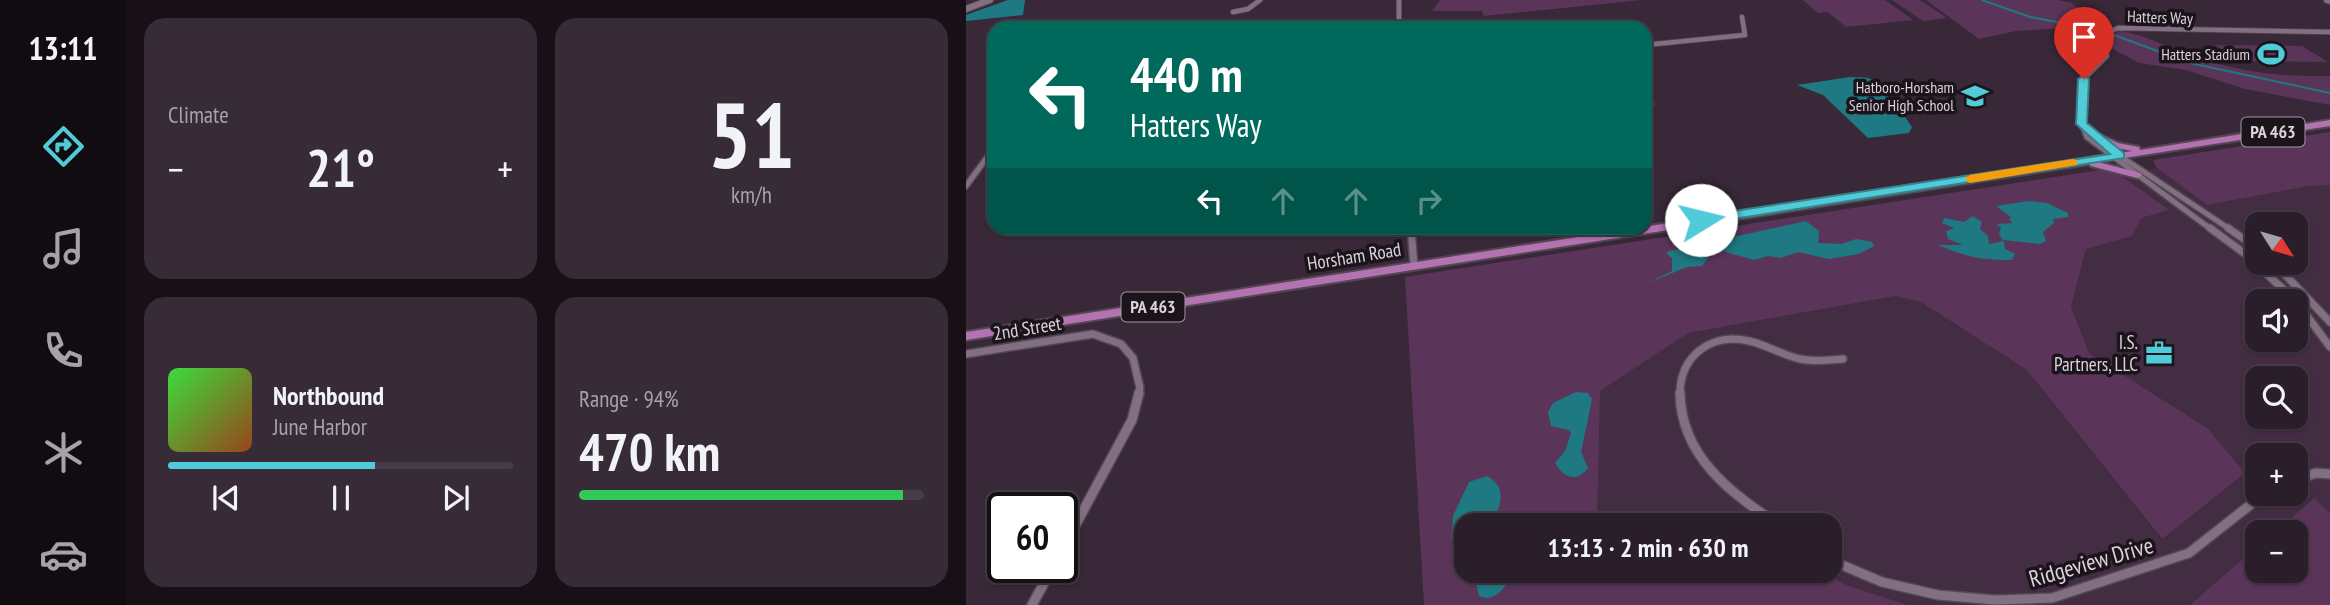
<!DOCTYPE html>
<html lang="en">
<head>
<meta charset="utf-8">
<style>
  :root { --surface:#2a1e2a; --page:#362b36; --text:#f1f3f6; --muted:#a5a2a8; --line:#463c47; --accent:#52cbd9 }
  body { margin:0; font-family:"PT Sans Narrow",sans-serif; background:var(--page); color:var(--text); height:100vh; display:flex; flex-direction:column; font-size:26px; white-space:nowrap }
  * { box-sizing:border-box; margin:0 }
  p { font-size:23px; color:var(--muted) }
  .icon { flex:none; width:38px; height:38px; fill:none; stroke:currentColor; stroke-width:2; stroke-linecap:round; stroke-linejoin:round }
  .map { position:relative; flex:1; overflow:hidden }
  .panel { display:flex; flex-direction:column; gap:18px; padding:18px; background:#171017; width:840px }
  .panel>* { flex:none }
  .guide { position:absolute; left:21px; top:21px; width:665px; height:214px; border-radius:21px; box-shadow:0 2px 5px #0004,0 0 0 2px var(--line); background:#00695c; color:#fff; overflow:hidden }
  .needle { width:46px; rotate:127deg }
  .fabs { position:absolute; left:1279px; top:212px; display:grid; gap:14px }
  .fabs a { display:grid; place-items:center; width:63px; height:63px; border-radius:14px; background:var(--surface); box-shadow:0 2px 5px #0004,0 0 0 2px var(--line); font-size:35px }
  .speed { position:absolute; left:21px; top:492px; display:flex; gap:14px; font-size:35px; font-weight:700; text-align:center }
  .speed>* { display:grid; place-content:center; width:91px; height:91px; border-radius:50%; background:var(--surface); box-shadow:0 2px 5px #0004,0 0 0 2px var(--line); line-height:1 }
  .speed .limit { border:4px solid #111; border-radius:10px; background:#fff; color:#111 }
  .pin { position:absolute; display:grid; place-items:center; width:60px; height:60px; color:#fff; margin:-72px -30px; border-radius:50% 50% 50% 0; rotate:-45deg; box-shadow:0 0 7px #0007 }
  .pin .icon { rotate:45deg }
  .me { position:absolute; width:77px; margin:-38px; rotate:81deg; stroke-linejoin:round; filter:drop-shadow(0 0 5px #0008) }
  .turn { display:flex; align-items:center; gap:24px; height:147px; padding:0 28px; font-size:32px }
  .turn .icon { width:91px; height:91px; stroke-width:2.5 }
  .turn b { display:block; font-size:49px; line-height:60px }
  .lanes { display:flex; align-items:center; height:66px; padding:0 28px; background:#0003; justify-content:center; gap:35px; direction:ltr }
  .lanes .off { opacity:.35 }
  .big { font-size:52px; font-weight:700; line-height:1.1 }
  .panel .widget { flex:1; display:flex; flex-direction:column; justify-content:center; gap:10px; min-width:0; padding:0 24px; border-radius:21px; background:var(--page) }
  .panel .dial { align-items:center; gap:0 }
  .dial b { font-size:91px; line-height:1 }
  .song { display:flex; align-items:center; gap:21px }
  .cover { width:84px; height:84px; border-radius:10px; background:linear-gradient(135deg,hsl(120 70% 55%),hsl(20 70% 35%)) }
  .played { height:7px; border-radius:4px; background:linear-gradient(90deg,var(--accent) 60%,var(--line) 60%) }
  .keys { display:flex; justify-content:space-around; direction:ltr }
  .heat { display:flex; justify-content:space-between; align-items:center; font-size:38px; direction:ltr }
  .charge { height:10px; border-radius:5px; background:linear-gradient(90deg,#34c759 94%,var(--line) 0) }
  .panel .tiles { flex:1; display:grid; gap:18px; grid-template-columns:repeat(2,1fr) }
  .trip { position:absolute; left:488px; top:513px; width:388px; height:70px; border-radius:21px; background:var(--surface); box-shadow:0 2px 5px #0004,0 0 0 2px var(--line); font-weight:700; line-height:70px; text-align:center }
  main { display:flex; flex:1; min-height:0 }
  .tab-bar { display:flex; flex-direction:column; width:126px; justify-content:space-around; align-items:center; background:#110c11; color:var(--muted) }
  .tab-bar .icon { width:49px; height:49px }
  .tab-bar .selected { color:var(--accent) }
  .tab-bar b { font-size:32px; color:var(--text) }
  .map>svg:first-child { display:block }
  .built { fill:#432d42; fill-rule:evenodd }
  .green { fill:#5b3559 }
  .water { fill:#1f7982 }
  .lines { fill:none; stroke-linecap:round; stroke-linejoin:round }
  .stream { stroke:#1f7982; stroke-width:2 }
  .street-far3-casing { stroke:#544654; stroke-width:6 }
  .street-far2-casing { stroke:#544654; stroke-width:8 }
  .street-far1-casing { stroke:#544654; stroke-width:10 }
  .street-casing { stroke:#544654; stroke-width:12 }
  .secondary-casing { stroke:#544654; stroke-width:8 }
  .primary-casing { stroke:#544654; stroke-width:4 }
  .street-far3 { stroke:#826f81; stroke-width:4.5 }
  .street-far2 { stroke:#826f81; stroke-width:5 }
  .street-far1 { stroke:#826f81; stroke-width:7 }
  .street { stroke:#826f81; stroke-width:9 }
  .secondary { stroke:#826f81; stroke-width:6 }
  .primary { fill:#b373b1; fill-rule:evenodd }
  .route { fill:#52cbd9; stroke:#35848d; stroke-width:2 }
  .slow { fill:#f59e0b }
  .labels { text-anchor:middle; stroke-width:7; stroke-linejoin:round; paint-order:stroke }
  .far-street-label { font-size:16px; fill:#ddd2dc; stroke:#1b141b }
  .far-poi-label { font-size:16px; fill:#ddd2dc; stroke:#1b141b; text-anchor:end }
  .shield { fill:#1b141b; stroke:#a399a2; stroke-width:2 }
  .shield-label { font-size:18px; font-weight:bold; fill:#ddd2dc }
  .street-label { font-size:19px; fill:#ddd2dc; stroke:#1b141b }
  .poi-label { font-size:19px; fill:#ddd2dc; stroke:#1b141b; text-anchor:end }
  .near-street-label { font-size:23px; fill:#ddd2dc; stroke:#1b141b }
</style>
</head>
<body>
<main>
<nav class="tab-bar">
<b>13:11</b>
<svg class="icon selected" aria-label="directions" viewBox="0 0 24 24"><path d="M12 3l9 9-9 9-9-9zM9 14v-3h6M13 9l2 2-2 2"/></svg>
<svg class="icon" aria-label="music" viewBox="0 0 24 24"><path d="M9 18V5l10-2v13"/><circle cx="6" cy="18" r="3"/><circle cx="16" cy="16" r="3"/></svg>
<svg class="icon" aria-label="phone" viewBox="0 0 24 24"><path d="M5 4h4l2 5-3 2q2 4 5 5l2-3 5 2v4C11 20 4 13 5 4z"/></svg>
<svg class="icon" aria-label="climate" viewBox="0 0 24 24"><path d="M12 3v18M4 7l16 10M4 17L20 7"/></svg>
<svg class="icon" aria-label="car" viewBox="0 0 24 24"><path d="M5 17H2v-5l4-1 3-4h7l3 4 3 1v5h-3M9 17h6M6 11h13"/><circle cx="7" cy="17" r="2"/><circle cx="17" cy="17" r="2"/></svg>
</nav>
<section class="panel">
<div class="tiles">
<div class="widget"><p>Climate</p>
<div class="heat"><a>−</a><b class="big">21°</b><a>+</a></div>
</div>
<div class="widget dial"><b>51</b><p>km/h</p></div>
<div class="widget">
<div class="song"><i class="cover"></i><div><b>Northbound</b><p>June Harbor</p></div></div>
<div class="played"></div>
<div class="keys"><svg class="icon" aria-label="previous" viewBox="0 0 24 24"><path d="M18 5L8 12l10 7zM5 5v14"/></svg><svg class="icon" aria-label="pause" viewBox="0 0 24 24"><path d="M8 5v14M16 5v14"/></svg><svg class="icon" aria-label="next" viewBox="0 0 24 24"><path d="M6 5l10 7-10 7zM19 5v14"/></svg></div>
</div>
<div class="widget"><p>Range · 94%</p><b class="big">470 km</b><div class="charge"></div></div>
</div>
</section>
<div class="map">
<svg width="1364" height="605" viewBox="0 0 1364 605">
  <rect width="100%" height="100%" fill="#382838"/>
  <path class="built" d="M1191,168L1241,205L1342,186L1364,185V513L1348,498L1309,532H1292L1291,547L1224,605H942L880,585L858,571L864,570V525H790L786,523L631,525L633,391L722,333L929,296L955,302L1061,370L1195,539L1241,428L1123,353L1105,307L1120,249L1166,236L1175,218L1202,210L1154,175ZM1292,224H1330V262H1292ZM1292,301H1330V340H1292ZM1292,378H1330V416H1292ZM1292,455H1330V494H1292Z"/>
  <g class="green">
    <polygon points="474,0 676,0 518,16 516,11 466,11"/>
    <polygon points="837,0 919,0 947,20 880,27 862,12 852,13"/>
    <polygon points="926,0 954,0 981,18 957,21"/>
    <polygon points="960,0 1092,0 1106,3 1133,26 1050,31 1013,39"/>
    <path d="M1155,31C1181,35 1202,48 1226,56C1274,72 1314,77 1364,76V105L1279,89L1220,70L1173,63L1145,48L1138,37Z"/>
    <polygon points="1249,45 1336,46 1362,62 1272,61"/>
    <polygon points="1364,132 1364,185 1342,186 1241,205 1191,168 1187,160"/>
    <polygon points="1134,170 1154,175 1203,210 1175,218 1166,236 1120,249 1105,307 1123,353 1241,428 1279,473 1196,539 1061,370 955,302 929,296 722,333 634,391 631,525 500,525 500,570 858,571 880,585 942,605 458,605 439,277"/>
    <polygon points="1348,498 1364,513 1364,605 1224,605 1291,547 1292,570 1330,570 1330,532 1309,532"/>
  </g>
  <g class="water">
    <polygon points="42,0 59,0 57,15 0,21 0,15"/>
    <path d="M884,77C891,78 900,76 906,80C915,84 939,116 946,127L943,133L902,138L857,95L831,85Z"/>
    <polygon points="1063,201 1081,203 1102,213 1102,217 1087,219 1088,223 1077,232 1080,241 1074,244 1037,240 1033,235 1035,228 1031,224 1047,223 1043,220 1045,217 1030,206"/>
    <path d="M1007,216L1016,222L1014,229L1022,236L1023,244L1038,241L1039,249L1049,254L1046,260C1014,260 1001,257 972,245H997L982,239L980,231L988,228L976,223L978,218L998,222Z"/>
    <polygon points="840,221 853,231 852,243 876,244 890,239 906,242 908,246 893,254 863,259 832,252 815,258 802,256 788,260 756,251 744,255 736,266 721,267 682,283 706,271 706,258 700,253 703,251"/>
    <path d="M610,392L622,393L626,399L615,452L622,468C610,483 598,478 589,463L599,451L605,433L603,430L585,426L582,412L587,403Z"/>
    <path d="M521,476C537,485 537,498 531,512L534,518L548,525H500V543H491L485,538L487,516L503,482Z"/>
    <path d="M507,570H552V571C541,580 532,605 513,596Z"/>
  </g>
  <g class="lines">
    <g class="stream">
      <polyline points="1016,0 1064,17 1134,30"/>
      <polyline points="1148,35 1224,63 1364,93"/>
    </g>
    <defs>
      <g id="street-far3">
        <polyline points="433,0 433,28"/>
        <polyline points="267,12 282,9 294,0"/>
        <polyline points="679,45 779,35 776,17"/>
        <polyline points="679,87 684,101"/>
        <polyline points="1116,101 1118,79 1141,56 1129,38 1152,28 1364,32"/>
      </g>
      <g id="street-far2">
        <polyline points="1116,99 1116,124 1121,137 1246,230"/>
        <polyline points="679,112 685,104 683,99"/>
        <polyline points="1117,127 1154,156 1265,230"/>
        <polyline points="0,186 28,148"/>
      </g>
      <g id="street-far1">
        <polyline points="445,228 448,266"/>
        <polyline points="1244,228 1278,253 1330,301"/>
        <polyline points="1262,228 1292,249"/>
        <polyline points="1307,262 1364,322"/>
        <polyline points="1330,301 1364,347"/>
        <polyline points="0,354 127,334 155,344 167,358 174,388 172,394"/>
        <path d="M714,394C714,356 745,332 783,341C801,345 816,355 834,359C848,362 863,360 877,359"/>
      </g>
      <g id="street">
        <path d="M714,393C715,457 765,493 813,525"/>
        <polyline points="1330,480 1350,473 1364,474"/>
        <polyline points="96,550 166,420 173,393"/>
        <polyline points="864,560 916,582 972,595 1029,600 1086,598 1223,553 1298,494"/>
        <polyline points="66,605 87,567"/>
      </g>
      <g id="secondary">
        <polyline points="1361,0 1364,1"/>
        <polyline points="0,9 24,0"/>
      </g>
      <polygon id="primary" points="1364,120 1364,126 1132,162 1174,173 1176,175 1171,178 1125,166 1123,164 0,340 0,332 1166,151 1146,147 1123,136 1123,132 1126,131 1152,143 1173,147 1174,150"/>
    </defs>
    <use href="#street-far3" class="street-far3-casing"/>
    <use href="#street-far2" class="street-far2-casing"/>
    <use href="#street-far1" class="street-far1-casing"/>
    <use href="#street" class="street-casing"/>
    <use href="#secondary" class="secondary-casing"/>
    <use href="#primary" class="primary-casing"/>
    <use href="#street-far3" class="street-far3"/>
    <use href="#street-far2" class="street-far2"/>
    <use href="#street-far1" class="street-far1"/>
    <use href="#street" class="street"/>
    <use href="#secondary" class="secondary"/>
    <use href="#primary" class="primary"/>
  </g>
  <polygon class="route" points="1118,75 1123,79 1121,123 1158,153 1158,158 735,224 728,220 735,216 1144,154 1110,124 1112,79"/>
  <polygon class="slow" points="1107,159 1111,160 1111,165 1004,183 998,179 1004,175"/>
  <defs>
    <symbol id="stadium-bare" viewBox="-9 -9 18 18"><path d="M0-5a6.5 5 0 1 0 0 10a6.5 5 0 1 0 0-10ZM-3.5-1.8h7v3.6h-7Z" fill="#52cbd9" stroke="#1b141b" stroke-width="2.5" paint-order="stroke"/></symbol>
    <symbol id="school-bare" viewBox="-9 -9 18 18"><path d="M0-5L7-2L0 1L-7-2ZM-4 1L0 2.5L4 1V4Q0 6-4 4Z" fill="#52cbd9" stroke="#1b141b" stroke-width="2.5" paint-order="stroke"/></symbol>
    <symbol id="office-bare" viewBox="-9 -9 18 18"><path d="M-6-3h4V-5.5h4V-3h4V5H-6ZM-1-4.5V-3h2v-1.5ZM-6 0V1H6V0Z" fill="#52cbd9" stroke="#1b141b" stroke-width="2.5" paint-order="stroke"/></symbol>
  </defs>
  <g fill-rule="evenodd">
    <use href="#stadium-bare" x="1286" y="35" width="38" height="38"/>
    <use href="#school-bare" x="990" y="77" width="38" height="38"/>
    <use href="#office-bare" x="1174" y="334" width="38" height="38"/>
  </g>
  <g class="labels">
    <g class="far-street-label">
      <text transform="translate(1194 17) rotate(2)" y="6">Hatters Way</text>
    </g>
    <g class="far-poi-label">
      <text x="1284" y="60">Hatters Stadium</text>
      <text x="988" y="93">Hatboro-Horsham<tspan x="988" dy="18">Senior High School</tspan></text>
    </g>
    <g class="shield">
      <rect x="1275.5" y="117.5" width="63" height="29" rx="5"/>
      <rect x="155.5" y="292.5" width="63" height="29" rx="5"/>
    </g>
    <g class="shield-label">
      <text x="1307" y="138">PA 463</text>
      <text x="187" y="313">PA 463</text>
    </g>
    <g class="street-label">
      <text transform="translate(388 256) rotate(-9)" y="7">Horsham Road</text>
      <text transform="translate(61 328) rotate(-9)" y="7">2nd Street</text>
    </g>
    <g class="poi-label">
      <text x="1172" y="349">I.S.<tspan x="1172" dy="22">Partners, LLC</tspan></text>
    </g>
    <g class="near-street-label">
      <text transform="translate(1125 562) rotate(-16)" y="8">Ridgeview Drive</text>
    </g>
  </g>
</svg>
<div class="fabs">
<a><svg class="needle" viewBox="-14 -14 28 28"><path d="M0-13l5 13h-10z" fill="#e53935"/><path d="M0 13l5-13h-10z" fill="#a5a2a8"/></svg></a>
<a><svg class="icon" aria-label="sound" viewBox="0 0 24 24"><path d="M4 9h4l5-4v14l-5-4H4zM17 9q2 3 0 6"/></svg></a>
<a><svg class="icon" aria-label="search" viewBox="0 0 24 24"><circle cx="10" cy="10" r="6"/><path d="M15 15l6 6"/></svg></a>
<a>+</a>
<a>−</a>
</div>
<div class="speed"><div class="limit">60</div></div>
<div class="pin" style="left:1118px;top:79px;background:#d93025"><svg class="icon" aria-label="arrive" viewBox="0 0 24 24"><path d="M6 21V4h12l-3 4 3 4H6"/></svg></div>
<svg class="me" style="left:735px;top:220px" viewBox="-20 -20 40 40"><circle r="19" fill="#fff"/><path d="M0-13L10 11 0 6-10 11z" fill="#52cbd9"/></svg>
<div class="trip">13:13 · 2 min · 630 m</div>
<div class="guide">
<div class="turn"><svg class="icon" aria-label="left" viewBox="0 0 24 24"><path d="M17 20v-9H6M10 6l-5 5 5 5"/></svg><div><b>440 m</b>Hatters Way</div></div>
<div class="lanes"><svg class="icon" aria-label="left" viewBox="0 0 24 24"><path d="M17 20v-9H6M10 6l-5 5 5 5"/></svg><svg class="icon off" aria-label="ahead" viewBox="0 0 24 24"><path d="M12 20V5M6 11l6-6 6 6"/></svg><svg class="icon off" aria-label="ahead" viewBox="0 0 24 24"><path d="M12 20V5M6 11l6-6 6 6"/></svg><svg class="icon off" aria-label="right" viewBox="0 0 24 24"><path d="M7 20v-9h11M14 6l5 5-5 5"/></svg></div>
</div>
</div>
</main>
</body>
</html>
